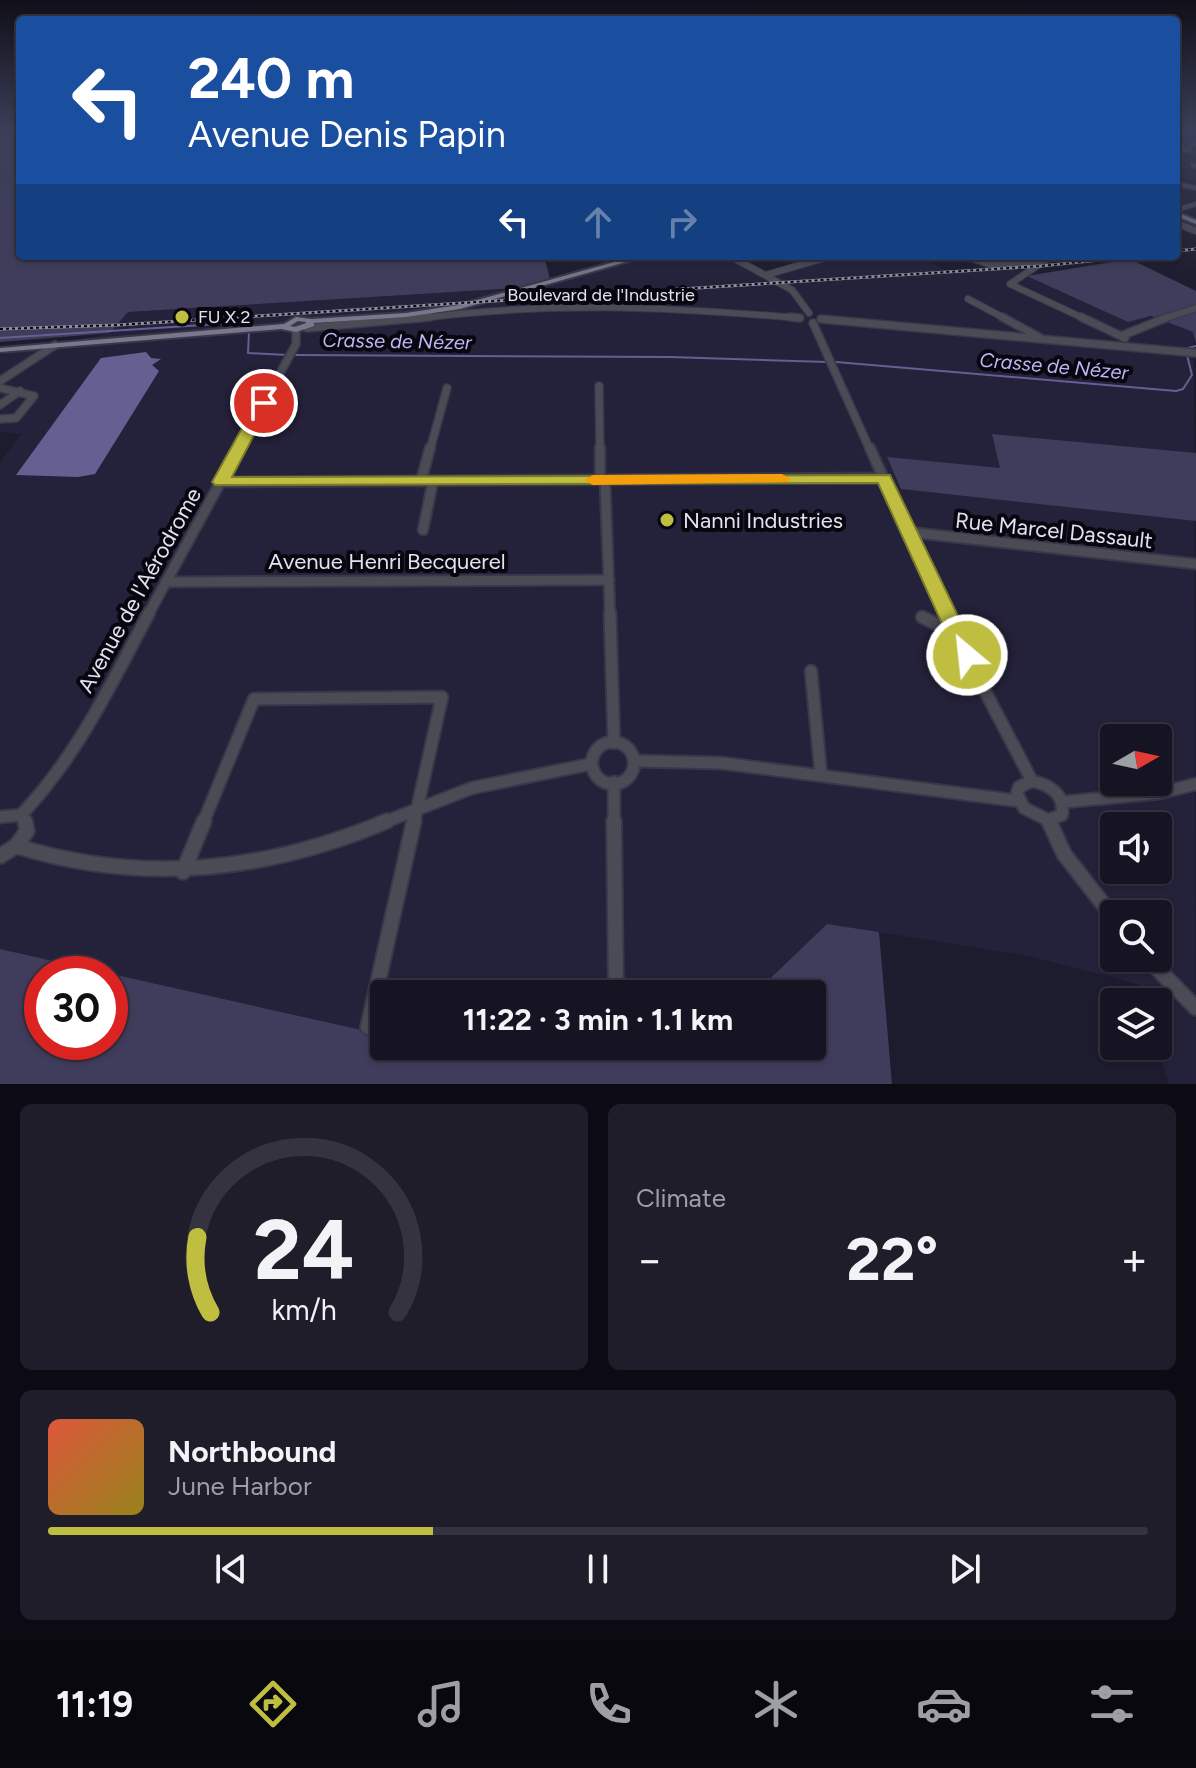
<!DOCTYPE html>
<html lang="en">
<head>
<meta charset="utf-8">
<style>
  :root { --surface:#161422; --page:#1f1d2a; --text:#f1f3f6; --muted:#9e9ea5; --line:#353340; --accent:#bfbe41 }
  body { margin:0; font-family:Figtree,sans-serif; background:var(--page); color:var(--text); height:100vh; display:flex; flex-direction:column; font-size:30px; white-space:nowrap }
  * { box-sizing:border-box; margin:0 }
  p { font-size:26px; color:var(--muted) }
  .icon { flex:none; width:44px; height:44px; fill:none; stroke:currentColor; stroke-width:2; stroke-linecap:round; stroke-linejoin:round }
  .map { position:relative; height:1084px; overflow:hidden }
  .details { display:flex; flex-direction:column; gap:20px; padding:20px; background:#0c0b13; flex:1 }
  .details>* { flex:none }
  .hud { position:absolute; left:16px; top:16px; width:1164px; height:244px; border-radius:8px; box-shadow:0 2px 6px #0004,0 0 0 2px var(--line); background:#1a4fa0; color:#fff; overflow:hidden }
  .needle { width:52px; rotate:81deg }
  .controls { position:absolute; left:1100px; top:724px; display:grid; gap:16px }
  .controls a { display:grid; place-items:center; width:72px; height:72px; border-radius:8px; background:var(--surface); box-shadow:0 2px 6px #0004,0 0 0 2px var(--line); font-size:40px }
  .speed { position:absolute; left:24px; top:956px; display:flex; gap:16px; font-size:40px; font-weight:700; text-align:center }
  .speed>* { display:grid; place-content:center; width:104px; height:104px; border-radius:50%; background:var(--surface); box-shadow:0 2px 6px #0004,0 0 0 2px var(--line); line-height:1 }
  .speed .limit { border:12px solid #d22; background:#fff; color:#111 }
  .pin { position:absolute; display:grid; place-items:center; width:68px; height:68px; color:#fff; margin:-34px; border:4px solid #fff; border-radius:50%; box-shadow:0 2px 8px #0007 }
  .me { position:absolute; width:88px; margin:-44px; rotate:332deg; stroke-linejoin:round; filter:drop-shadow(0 0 6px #0008) }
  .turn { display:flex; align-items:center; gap:28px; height:168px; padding:0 40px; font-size:36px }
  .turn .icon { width:104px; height:104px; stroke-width:2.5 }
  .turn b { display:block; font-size:56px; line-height:68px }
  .lanes { display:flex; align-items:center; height:76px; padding:0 40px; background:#0003; justify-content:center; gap:40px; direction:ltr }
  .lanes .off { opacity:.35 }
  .big { font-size:60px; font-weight:700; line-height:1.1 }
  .details .tile { flex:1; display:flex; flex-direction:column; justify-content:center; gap:12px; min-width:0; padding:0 28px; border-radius:12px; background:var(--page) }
  .details .dial { align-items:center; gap:0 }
  .dial svg { height:208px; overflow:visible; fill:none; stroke:var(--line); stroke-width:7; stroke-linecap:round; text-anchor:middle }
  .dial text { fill:var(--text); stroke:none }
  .song { display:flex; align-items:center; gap:24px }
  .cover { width:96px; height:96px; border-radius:12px; background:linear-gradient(135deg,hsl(10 70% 55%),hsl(50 70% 35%)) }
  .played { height:8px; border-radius:4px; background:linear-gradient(90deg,var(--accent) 35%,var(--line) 35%) }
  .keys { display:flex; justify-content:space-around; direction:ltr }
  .heat { display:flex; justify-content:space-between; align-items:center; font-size:44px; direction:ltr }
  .details .tiles { flex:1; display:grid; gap:20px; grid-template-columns:1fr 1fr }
  .tile:last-child { grid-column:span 2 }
  .trip { position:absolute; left:370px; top:980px; width:456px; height:80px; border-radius:8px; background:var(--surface); box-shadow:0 2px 6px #0004,0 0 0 2px var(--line); font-weight:700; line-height:80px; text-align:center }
  .tabs { display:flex; height:128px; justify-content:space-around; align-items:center; background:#09080e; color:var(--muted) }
  .tabs .icon { width:56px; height:56px }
  .tabs .active { color:var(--accent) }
  .tabs b { font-size:36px; color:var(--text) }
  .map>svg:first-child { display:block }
  .built { fill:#24213a; fill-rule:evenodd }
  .green { fill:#403c5b; fill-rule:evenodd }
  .water { fill:#665f92 }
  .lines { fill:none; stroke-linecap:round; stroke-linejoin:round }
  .stream { stroke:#665f92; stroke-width:2 }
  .minor-far5-casing { stroke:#393749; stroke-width:6 }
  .minor-far4-casing { stroke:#393749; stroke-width:8 }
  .minor-far3-casing { stroke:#393749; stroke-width:10 }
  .minor-far2-casing { stroke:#393749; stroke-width:13 }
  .minor-far1-casing { stroke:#393749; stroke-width:15 }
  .minor-casing { stroke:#393749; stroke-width:18 }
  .major-casing { stroke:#393749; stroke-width:4 }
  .minor-far5 { stroke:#4b4b55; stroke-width:4 }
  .minor-far4 { stroke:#4b4b55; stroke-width:6 }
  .minor-far3 { stroke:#4b4b55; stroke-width:7 }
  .minor-far2 { stroke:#4b4b55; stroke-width:9 }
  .minor-far1 { stroke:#4b4b55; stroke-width:11 }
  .minor { stroke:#4b4b55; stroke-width:14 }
  .major { fill:#78778b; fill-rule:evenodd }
  .rail-casing { stroke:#9291a1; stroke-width:3 }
  .rail { stroke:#08070f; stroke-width:2; stroke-dasharray:3; stroke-linecap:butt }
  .route { fill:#bfbe41; stroke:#7c7c2a; stroke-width:2 }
  .slow { fill:#f59e0b }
  .poi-dot { fill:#bfbe41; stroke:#08070f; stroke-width:3 }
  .labels { text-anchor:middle; stroke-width:8; stroke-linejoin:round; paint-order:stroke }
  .far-street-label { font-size:18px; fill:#e2e1ef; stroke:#08070f }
  .far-poi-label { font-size:18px; fill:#e2e1ef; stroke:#08070f; text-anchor:start }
  .far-water-label { font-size:20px; font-style:italic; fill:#bcb6f4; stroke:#08070f }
  .poi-label { font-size:22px; fill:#e2e1ef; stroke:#08070f; text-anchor:start }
  .street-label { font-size:22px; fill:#e2e1ef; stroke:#08070f }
</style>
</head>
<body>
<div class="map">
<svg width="1196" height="1084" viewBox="0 0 1196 1084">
  <rect width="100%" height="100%" fill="#1d1b2e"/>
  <path class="built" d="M635,256H736L772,273L825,256H917L947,271L1012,266L1027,276L1194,332L1196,1084H1169L1157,1046L1158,1002H1143L1138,984L1029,956L827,924L754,994H384V1035L0,949V462L22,434L0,432V355L110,333L128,312L520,288ZM1114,738H1158V782H1114ZM1114,826H1158V870H1114ZM1114,914H1158V958H1114Z"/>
  <g class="green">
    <polygon points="0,131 20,131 20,256 544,256 550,279 520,288 128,312 110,333 0,342"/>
    <polygon points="1130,259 1196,291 1196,344 1193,332 1151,316 1128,322 1027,276"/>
    <polygon points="992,434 1196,453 1196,521 901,489 887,457 1000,468"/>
    <path d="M827,924L879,932L892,1084H0V949L384,1035V1046L560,1049L812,1046V994H754ZM42,974H110V1042H42Z"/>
  </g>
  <polygon class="water" points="146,352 151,358 161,359 152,365 159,371 95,474 78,477 16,475 101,358"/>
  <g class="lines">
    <g class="stream">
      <polyline points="249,332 248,353 288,355"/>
      <polyline points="0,338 250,322 250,326"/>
      <polyline points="1184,349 1196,346"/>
      <polyline points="295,355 670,357 827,362"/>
      <polyline points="836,362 1176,391 1183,389 1192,375 1187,355"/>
    </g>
    <defs>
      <g id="minor-far5">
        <polyline points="1191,144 1196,144"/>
        <polyline points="1176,146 1190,150 1176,150"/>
        <polyline points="1193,165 1196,166"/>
        <polyline points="1176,184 1196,188"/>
        <polyline points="1176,210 1196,204"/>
      </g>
      <g id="minor-far4">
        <polyline points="1176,223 1196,231"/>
        <polyline points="730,256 792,290 809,313"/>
        <polyline points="965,256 991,265 1036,263"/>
        <polyline points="1052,256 1010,284 1085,319"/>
        <polyline points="766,275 831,256"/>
        <polyline points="968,299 1006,319"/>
        <path d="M415,319C549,301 666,307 800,318"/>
        <polyline points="1162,319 1196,308"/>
      </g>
      <g id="minor-far3">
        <polyline points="790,317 800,318"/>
        <polyline points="1002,317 1039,337"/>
        <polyline points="1081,317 1121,336"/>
        <polyline points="821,319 1196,353"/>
        <polyline points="813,323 870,450"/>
        <polyline points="307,328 430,317"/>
        <polyline points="1125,338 1121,336 1168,317"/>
        <polyline points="0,381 55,345"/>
        <polyline points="599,386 600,450"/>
        <polyline points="0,388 34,396 16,418 0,419"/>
        <polyline points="0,405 20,391"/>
        <polyline points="238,450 296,344 296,330"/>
        <polyline points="430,450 447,388"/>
      </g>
      <g id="minor-far2">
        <polyline points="600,448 600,480"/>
        <polyline points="870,448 945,615"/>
        <polyline points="605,480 610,615"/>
        <polyline points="421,481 430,448"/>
        <polyline points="221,482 884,478"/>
        <polyline points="423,530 433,481"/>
        <polyline points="908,532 1196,564"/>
        <polyline points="166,582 609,580"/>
        <polyline points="148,615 239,448"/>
      </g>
      <g id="minor-far1">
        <polyline points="610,613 614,743"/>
        <polyline points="944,613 1032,781"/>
        <polyline points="922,617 954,633"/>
        <polyline points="811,671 821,775"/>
        <circle cx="613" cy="763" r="21"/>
        <polyline points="636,761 721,763 1019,801"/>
        <path d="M1032,781C1050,785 1065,794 1062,815L1048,820L1024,808L1017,793L1019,787Z"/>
        <polyline points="614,782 614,823"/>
        <polyline points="1063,802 1160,793 1196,784"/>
        <path d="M21,815C78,755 110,686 149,613"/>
        <polyline points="21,815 26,823"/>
        <polyline points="0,817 21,815"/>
        <polyline points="1048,820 1050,823"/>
        <polyline points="203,823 254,699 442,697 414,823"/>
        <polyline points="382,823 472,788 591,764"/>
      </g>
      <g id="minor">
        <polyline points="614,821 616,994"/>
        <polyline points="1049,821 1064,854 1114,918"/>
        <path d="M16,846C142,885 266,872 387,821"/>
        <polyline points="0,856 16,846 27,831 25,821"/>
        <polyline points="183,872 204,821"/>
        <polyline points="1147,958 1196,1008"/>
        <polyline points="368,1027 414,821"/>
      </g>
      <g id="major">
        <polygon points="1176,212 1196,220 1196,224 1176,216"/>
        <path d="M636,256H647L460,309L406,317L314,323V326L296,332L281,329L0,352V348L284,324L296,317L311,319L406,313L459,305ZM298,321L306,322V323L295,327L290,326Z"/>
      </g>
    </defs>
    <use href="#minor-far5" class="minor-far5-casing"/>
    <use href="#minor-far4" class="minor-far4-casing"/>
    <use href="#minor-far3" class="minor-far3-casing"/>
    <use href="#minor-far2" class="minor-far2-casing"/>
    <use href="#minor-far1" class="minor-far1-casing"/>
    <use href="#minor" class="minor-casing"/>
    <use href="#major" class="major-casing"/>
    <use href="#minor-far5" class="minor-far5"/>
    <use href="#minor-far4" class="minor-far4"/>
    <use href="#minor-far3" class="minor-far3"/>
    <use href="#minor-far2" class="minor-far2"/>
    <use href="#minor-far1" class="minor-far1"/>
    <use href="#minor" class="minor"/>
    <use href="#major" class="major"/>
    <defs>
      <g id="rail">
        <polyline points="1176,251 1196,249"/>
        <polyline points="0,329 118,325 1041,266 1139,256"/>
      </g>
    </defs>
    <use href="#rail" class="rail-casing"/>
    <use href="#rail" class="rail"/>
  </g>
  <linearGradient id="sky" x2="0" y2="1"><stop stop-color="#100f19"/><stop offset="0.46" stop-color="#3a3f57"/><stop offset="1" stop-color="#3a3f57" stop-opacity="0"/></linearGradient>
  <rect width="1196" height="283" fill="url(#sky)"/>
  <polygon class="route" points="264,398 271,403 232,477 890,475 977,655 974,661 959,661 878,483 215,485 212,482 256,403"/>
  <polygon class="slow" points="782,474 791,479 788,482 593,485 584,480 593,475"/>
  <g class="poi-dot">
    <circle cx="182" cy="317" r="8"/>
    <circle cx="667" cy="520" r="8"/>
  </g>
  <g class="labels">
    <g class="far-street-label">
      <text x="601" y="301">Boulevard de l'Industrie</text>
    </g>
    <g class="far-poi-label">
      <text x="198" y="323">FU X 2</text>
    </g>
    <g class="far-water-label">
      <text transform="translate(397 341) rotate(1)" y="7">Crasse de Nézer</text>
      <text transform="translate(1054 366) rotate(5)" y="7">Crasse de Nézer</text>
    </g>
    <g class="poi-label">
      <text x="683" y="528">Nanni Industries</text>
    </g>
    <g class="street-label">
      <text transform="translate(1054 530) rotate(6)" y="8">Rue Marcel Dassault</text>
      <text x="387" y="569">Avenue Henri Becquerel</text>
      <text transform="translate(139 590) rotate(-61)" y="8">Avenue de l'Aérodrome</text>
    </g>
  </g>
</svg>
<div class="controls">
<a><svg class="needle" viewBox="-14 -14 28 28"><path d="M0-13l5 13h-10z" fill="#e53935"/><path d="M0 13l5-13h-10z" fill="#9e9ea5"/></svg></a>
<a><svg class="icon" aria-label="sound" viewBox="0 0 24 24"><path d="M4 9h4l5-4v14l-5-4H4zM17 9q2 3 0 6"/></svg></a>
<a><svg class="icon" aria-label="search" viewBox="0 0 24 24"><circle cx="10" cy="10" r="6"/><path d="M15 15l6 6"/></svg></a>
<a><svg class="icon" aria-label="layers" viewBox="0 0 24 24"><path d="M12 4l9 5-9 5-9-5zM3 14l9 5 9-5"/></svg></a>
</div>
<div class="speed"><div class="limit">30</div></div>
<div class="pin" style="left:264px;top:403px;background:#d93025"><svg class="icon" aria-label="arrive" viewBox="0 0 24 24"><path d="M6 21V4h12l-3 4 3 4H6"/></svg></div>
<svg class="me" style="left:967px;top:655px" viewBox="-20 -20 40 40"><circle r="17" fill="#bfbe41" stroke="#fff" stroke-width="3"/><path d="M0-11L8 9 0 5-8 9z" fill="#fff"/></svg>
<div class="trip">11:22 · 3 min · 1.1 km</div>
<div class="hud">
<div class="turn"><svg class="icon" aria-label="left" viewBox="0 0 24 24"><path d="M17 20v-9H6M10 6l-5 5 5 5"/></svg><div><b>240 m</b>Avenue Denis Papin</div></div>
<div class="lanes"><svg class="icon" aria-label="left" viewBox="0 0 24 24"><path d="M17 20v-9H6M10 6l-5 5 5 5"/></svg><svg class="icon off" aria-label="ahead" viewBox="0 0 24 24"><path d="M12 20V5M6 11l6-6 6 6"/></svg><svg class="icon off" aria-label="right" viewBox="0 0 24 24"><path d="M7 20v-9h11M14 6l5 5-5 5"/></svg></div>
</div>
</div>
<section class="details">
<div class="tiles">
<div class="tile dial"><svg viewBox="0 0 100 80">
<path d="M14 69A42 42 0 1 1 86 69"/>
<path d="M14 69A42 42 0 0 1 9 40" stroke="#bfbe41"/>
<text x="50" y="56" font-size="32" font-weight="700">24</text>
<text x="50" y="72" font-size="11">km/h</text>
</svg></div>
<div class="tile"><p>Climate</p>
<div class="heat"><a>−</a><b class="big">22°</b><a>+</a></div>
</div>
<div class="tile">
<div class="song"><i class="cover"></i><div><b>Northbound</b><p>June Harbor</p></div></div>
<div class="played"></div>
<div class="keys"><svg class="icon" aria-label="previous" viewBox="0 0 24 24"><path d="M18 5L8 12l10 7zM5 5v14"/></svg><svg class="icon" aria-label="pause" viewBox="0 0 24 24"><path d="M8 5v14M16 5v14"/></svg><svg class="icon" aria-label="next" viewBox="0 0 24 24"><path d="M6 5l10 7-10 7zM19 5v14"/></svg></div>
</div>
</div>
</section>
<nav class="tabs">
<b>11:19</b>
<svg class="icon active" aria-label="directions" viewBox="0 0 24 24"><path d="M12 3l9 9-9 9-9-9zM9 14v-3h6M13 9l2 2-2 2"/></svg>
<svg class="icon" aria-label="music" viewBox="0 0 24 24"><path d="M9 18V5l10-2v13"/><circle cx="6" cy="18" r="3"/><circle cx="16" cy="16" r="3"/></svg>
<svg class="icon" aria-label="phone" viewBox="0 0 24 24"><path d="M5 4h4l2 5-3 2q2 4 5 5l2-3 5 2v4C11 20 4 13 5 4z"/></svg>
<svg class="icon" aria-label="climate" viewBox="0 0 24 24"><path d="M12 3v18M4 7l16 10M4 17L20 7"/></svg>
<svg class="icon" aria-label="car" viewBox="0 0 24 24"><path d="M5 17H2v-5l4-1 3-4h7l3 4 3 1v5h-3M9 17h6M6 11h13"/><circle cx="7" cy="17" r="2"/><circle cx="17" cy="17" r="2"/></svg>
<svg class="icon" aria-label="filters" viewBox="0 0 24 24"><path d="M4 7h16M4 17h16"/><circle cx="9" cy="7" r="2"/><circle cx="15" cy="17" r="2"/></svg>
</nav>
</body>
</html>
